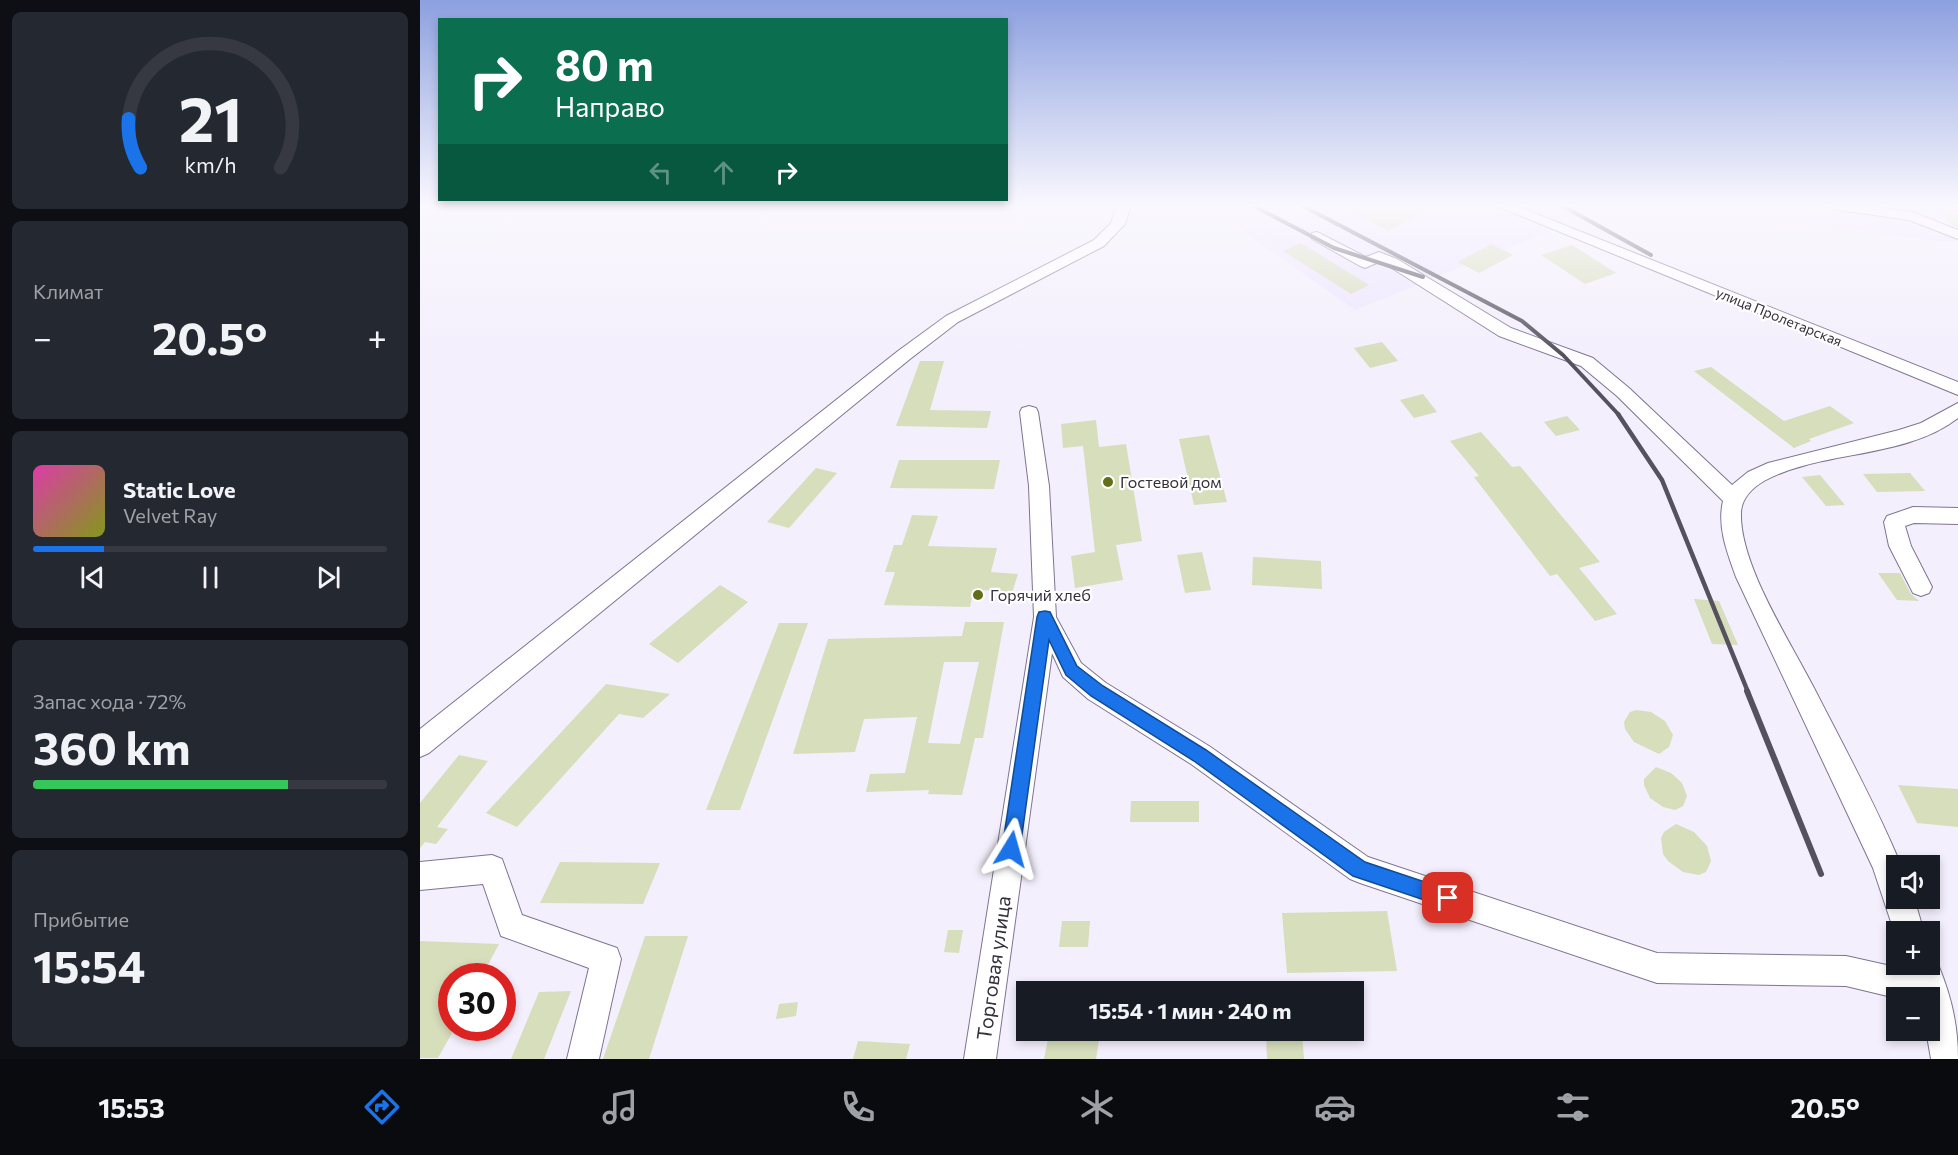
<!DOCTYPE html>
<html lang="ru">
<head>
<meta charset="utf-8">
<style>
  :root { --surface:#171b24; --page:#242831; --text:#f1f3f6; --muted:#9ea1a6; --line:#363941; --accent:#1a73e8 }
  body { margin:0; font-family:Commissioner,sans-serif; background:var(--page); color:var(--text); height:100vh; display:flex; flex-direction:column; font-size:22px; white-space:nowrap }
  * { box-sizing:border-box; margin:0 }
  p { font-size:20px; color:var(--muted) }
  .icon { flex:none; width:33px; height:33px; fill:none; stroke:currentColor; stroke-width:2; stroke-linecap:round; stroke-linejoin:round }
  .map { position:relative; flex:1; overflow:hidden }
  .side { display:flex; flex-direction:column; gap:12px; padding:12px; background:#0d0f14; width:420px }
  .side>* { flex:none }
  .guide { position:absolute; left:18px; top:18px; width:570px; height:183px; border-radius:0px; box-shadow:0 3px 9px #0003; background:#0b6e4f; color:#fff; overflow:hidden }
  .buttons { position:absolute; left:1466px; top:855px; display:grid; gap:12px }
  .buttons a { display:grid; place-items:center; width:54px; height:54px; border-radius:0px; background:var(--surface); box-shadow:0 3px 9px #0003; font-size:30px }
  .speed { position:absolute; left:18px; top:963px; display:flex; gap:12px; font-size:30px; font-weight:700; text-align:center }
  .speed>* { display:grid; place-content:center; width:78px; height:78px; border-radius:50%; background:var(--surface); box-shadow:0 3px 9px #0003; line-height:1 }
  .speed .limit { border:9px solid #d22; background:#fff; color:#111 }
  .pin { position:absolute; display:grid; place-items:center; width:51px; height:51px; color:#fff; margin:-26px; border-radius:12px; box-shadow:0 3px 9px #0006 }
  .me { position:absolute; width:66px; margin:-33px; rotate:8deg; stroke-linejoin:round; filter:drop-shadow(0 0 4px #0008) }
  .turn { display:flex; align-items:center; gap:21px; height:126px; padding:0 18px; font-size:27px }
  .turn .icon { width:78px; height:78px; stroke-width:2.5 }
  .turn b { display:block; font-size:42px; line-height:51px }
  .lanes { display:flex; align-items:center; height:57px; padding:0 18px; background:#0003; justify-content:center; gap:30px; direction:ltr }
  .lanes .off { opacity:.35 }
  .big { font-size:45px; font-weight:700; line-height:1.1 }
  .side .widget { flex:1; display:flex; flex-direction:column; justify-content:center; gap:9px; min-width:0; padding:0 21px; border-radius:9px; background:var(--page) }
  .side .dial { align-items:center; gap:0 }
  .dial svg { height:156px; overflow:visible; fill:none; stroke:var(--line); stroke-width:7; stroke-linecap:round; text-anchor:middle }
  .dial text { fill:var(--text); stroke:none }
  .song { display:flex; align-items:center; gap:18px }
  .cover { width:72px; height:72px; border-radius:9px; background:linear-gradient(135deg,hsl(320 70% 55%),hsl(70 70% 35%)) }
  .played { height:6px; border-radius:3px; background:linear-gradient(90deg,var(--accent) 20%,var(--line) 20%) }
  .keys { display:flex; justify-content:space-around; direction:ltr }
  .heat { display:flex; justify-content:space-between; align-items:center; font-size:33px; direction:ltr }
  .charge { height:9px; border-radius:4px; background:linear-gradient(90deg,#34c759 72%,var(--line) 0) }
  .trip { position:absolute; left:596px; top:981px; width:348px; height:60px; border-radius:0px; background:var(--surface); box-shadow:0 3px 9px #0003; font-weight:700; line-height:60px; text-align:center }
  .dock { display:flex; height:96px; justify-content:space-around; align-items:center; background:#090b0e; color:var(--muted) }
  .dock .icon { width:42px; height:42px }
  .dock .current { color:var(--accent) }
  .dock b { font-size:27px; color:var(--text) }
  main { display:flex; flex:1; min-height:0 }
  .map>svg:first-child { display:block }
  .built { fill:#ede5fe }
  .building { fill:#d7debc; fill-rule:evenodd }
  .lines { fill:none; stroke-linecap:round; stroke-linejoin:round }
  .minor-casing { stroke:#7e7492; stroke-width:2 }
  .minor { fill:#fff; fill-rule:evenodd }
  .rail-far2 { stroke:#55515e; stroke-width:4 }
  .rail-far1 { stroke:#55515e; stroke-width:4.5 }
  .rail { stroke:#55515e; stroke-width:6 }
  .route { fill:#1a73e8; stroke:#114b97; stroke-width:1.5 }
  .poi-dot { fill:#626e18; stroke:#fff; stroke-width:2 }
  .labels { text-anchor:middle; stroke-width:4.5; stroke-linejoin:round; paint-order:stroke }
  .far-street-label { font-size:14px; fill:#34303d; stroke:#fff }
  .poi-label { font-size:16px; fill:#34303d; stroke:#fff; text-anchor:start }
  .near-street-label { font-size:20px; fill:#34303d; stroke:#fff }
</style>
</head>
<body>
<main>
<section class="side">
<div class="widget dial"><svg viewBox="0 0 100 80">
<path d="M14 69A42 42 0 1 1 86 69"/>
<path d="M14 69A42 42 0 0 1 8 44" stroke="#1a73e8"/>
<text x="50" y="56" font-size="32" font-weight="700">21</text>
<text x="50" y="72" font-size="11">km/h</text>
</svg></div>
<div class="widget"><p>Климат</p>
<div class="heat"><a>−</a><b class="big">20.5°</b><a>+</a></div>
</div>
<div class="widget">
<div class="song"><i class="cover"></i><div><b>Static Love</b><p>Velvet Ray</p></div></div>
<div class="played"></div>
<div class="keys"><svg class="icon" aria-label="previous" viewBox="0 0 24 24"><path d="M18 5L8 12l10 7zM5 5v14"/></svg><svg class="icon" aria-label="pause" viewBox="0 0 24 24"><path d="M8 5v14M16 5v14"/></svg><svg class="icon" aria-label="next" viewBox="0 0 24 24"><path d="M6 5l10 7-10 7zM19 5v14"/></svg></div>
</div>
<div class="widget"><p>Запас хода · 72%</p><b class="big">360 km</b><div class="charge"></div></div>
<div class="widget"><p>Прибытие</p><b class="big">15:54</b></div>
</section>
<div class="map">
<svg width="1538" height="1059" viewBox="0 0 1538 1059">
  <rect width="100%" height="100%" fill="#f3effc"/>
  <g class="built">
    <polygon points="786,205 1195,205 935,310"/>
    <polygon points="1317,205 1538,205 1538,241 1516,241 1384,223"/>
  </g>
  <g class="building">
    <polygon points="919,205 1018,205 968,231"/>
    <polygon points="1514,205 1538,205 1538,228 1530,224"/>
    <polygon points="881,243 949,285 931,294 863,251"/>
    <polygon points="1071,244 1093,255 1059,273 1038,262"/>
    <polygon points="1152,245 1196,273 1165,284 1121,255"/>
    <polygon points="962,342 978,361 950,368 934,348"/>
    <polygon points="500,361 524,361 510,410 571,411 567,428 476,426"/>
    <polygon points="1291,367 1364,421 1410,406 1434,423 1389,439 1391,441 1374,448 1274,371"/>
    <polygon points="1003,394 1017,412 994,418 980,400"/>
    <polygon points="1147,416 1160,430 1136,436 1124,422"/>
    <polygon points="676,420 679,447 706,444 722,541 696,545 703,580 655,588 651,556 675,552 663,446 643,448 641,424"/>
    <polygon points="1061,432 1092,467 1100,466 1180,562 1159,568 1197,614 1175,621 1137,574 1130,576 1054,477 1059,476 1030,441"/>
    <polygon points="789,435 807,502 774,505 759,439"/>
    <polygon points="479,460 580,460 574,489 470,488"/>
    <polygon points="396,468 417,473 369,528 347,522"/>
    <polygon points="1490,473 1505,491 1457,492 1443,474"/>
    <polygon points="1400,475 1425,505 1406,506 1382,477"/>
    <polygon points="492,515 518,516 508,546 577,548 571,572 598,574 592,593 554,589 550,607 464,605 475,572 465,572 474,545 482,545"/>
    <polygon points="782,552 791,590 765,593 757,555"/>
    <polygon points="833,557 901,561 902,589 832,585"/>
    <polygon points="1458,573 1480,573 1491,594 1499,601 1477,600"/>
    <polygon points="300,585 328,602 258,663 229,644"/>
    <polygon points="1274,599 1299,601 1318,645 1292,644"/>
    <path d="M545,622H584L563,738H555L542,795L508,794L509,790L446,792L450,774L485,773L497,717L444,719L435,752L373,754L408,639L542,636ZM524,662H559L540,744L508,743Z"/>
    <polygon points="359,623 388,623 320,810 286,810"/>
    <polygon points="186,684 250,694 223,718 199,714 97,827 66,813"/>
    <polygon points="1216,710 1231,712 1245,721 1253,735 1249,747 1239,754 1214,742 1205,729 1204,722 1210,712"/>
    <polygon points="39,755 68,761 17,827 28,829 16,844 5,842 0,848 0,803"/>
    <polygon points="1236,767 1251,773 1262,783 1267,796 1263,806 1255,810 1243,807 1230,798 1224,785 1224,779"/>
    <polygon points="1478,785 1538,789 1538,827 1497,823"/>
    <polygon points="711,801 779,801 779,822 710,822"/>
    <polygon points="1256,824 1274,832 1287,846 1291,861 1286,872 1279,875 1263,872 1248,861 1243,854 1241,838 1244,832"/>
    <polygon points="140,862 240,863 223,904 120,903"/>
    <polygon points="967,911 977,971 867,973 862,913"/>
    <polygon points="642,921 670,921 668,947 639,947"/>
    <polygon points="528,930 543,930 539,953 524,952"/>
    <polygon points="225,936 268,936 229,1059 183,1059"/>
    <polygon points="0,941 79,944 62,976 32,976 32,1033 18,1058 0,1058"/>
    <polygon points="151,991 124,1059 91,1059 119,992"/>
    <polygon points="378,1002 376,1016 356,1019 359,1004"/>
    <polygon points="882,1033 884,1059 847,1059 846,1034"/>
    <polygon points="629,1034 679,1040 676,1059 624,1059"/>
    <polygon points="438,1041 490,1044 486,1059 433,1059"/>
  </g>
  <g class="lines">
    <defs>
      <g id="minor">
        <polygon points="697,205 711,205 705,224 684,246 538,322 490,359 9,753 0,757 0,729 478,351 526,316 674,240 691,223"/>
        <polygon points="1074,205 1094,205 1538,382 1538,395"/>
        <polygon points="1405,205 1446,205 1492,212 1538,230 1538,239 1489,220 1412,209"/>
        <path d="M897,232L946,257L959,252L977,259L1091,328L1173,358L1209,388L1312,485L1328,472L1348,463L1479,430L1501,423L1538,403V418C1486,459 1400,450 1344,481C1332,488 1322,498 1321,512C1319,564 1370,641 1394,688C1423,745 1455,803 1480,863L1481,866H1476V898H1494L1504,932H1476V937L1453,868L1316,577C1307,552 1297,527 1303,501L1197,396L1161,366L1079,336L967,265L959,262L945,268L940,266L892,239L890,236L892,233Z"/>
        <path d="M609,406L616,408L618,412L629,486L636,617L661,663L686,683L789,746L948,857L1237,953L1426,956L1489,970L1487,964H1509V952L1513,953C1529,988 1538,1020 1538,1059H1511L1506,1030H1509V998H1476L1426,986L1237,983L940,883L930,879L771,764L668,699L643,677L632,653L576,1059H544L614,617L609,486L600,412L602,408Z"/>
        <polygon points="1493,507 1538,508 1538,524 1494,523 1485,526 1491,546 1512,587 1509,593 1501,596 1493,593 1490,587 1469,546 1464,522 1467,516"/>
        <polygon points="72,855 82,859 102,915 197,948 201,959 179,1059 147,1059 169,968 81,936 63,884 0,890 0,862"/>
      </g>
    </defs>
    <use href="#minor" class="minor-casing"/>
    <use href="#minor" class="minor"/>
    <g class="rail-far2">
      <polyline points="832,205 914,248 1003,277"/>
      <polyline points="881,205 1102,321 1143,355 1199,415"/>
      <polyline points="1141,205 1231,255"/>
    </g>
    <polyline class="rail-far1" points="1198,414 1242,480 1328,692"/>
    <polyline class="rail" points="1327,691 1401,874"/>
  </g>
  <linearGradient id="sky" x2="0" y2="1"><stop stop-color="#8ca0e0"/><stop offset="0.58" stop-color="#faf8fe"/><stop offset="1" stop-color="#faf8fe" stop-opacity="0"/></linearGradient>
  <rect width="1538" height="354" fill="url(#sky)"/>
  <polygon class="route" points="625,611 630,612 657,666 683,686 786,750 945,862 1035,892 1037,898 1035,905 1028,908 933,876 774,761 671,696 646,675 629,640 600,849 597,856 591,859 584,856 582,849 617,617 619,612"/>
  <g class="poi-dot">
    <circle cx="688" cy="482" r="6"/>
    <circle cx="558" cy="595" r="6"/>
  </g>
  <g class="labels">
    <g class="far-street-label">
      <text transform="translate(1359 317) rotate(22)" y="5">улица Пролетарская</text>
    </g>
    <g class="poi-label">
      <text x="700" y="488">Гостевой дом</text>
      <text x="570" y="601">Горячий хлеб</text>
    </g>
    <g class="near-street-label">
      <text transform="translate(574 968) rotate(-82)" y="7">Торговая улица</text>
    </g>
  </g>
</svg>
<div class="buttons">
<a><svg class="icon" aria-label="sound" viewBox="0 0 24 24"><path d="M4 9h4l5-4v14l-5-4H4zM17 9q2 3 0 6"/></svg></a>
<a>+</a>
<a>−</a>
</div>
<div class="speed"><div class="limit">30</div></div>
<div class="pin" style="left:1028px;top:898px;background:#d93025"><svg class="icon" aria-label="arrive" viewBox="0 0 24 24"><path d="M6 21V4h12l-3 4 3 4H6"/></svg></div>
<svg class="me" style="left:591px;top:849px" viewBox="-20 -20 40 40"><path d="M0-17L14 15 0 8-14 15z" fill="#1a73e8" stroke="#fff" stroke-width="4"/></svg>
<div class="trip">15:54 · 1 мин · 240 m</div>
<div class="guide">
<div class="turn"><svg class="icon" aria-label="right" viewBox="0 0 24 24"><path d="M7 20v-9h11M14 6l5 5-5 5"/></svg><div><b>80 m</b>Направо</div></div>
<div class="lanes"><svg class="icon off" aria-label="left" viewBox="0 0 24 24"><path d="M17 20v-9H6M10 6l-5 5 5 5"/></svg><svg class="icon off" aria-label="ahead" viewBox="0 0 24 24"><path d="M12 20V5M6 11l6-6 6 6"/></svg><svg class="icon" aria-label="right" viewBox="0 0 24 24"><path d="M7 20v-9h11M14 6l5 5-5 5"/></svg></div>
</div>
</div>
</main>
<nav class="dock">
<b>15:53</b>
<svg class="icon current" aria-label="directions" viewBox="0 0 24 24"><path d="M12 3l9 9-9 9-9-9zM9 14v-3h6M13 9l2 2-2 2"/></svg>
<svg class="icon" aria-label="music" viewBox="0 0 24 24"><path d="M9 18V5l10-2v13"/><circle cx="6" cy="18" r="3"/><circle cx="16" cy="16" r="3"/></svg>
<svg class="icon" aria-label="phone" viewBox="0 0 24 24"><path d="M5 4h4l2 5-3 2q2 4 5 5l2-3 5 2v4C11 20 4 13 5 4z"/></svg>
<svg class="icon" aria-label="climate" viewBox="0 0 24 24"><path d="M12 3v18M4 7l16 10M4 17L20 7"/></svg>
<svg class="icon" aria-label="car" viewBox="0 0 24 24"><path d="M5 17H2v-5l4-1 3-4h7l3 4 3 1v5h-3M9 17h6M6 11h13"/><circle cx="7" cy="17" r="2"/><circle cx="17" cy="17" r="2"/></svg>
<svg class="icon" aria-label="filters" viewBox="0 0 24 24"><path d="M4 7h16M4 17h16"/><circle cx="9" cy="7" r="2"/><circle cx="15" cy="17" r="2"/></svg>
<b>20.5°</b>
</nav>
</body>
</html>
